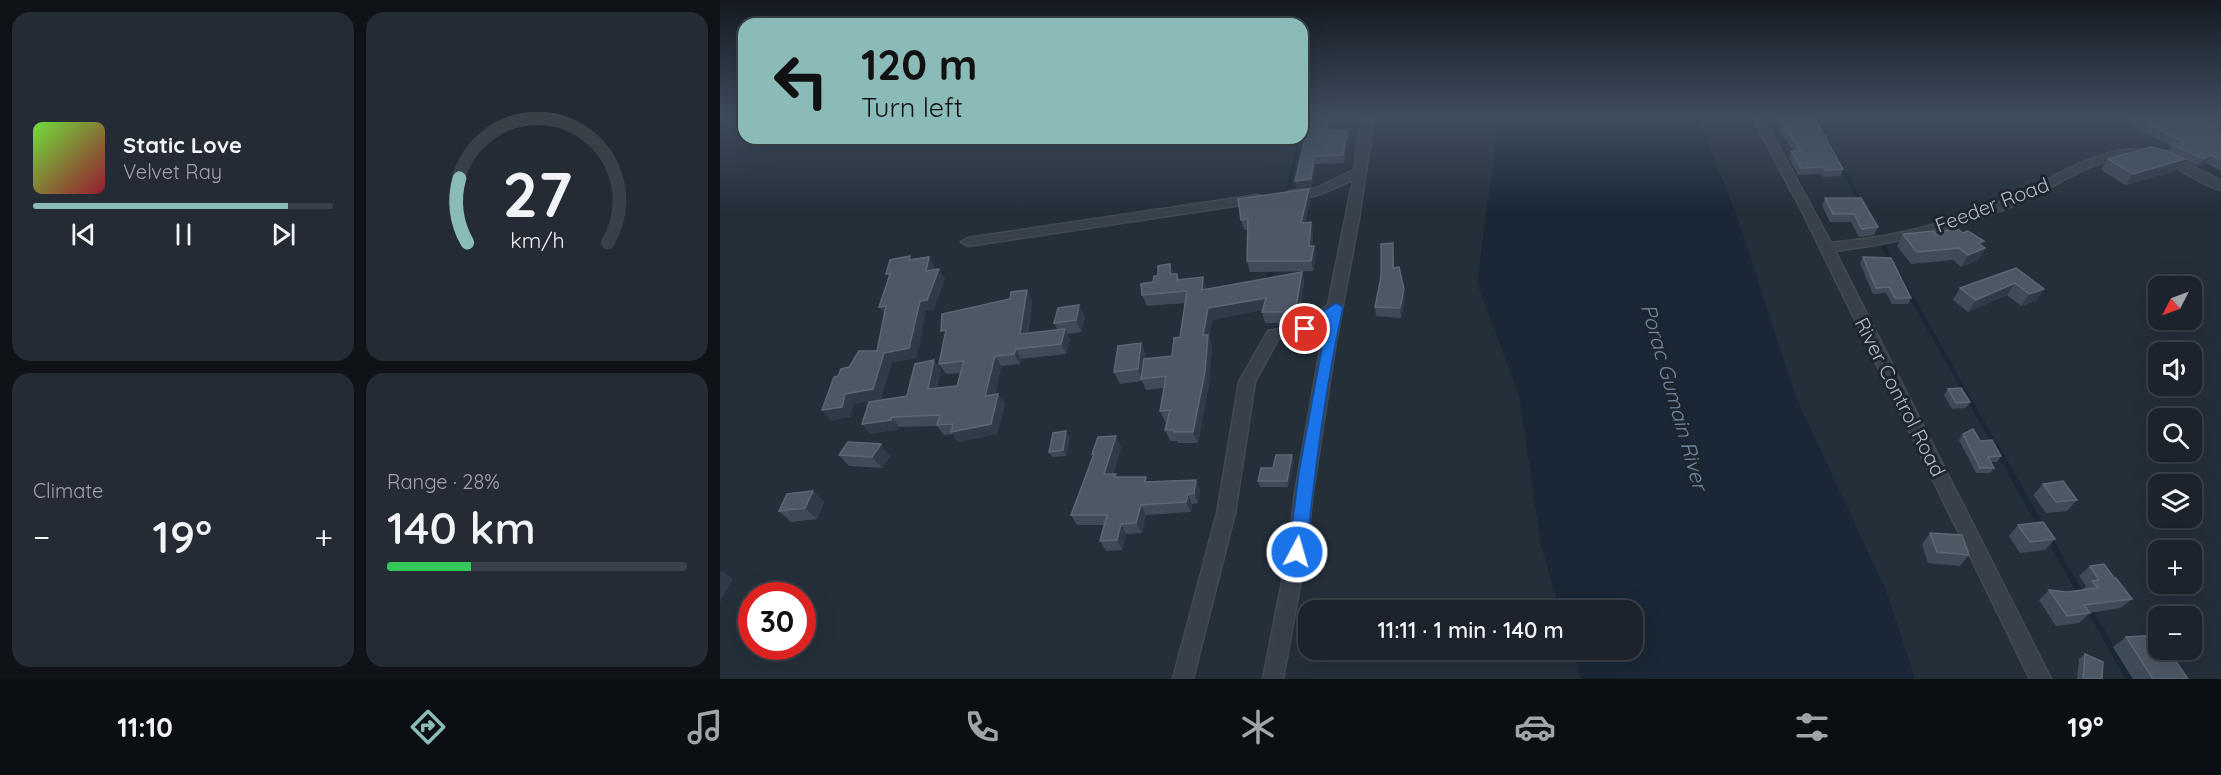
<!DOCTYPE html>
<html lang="en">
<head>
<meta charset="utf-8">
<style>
  :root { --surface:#1c232c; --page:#252b34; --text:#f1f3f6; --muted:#a0a4a9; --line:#3a4048; --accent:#8bbbb9 }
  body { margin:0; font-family:Quicksand,sans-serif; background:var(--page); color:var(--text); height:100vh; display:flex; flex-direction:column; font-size:22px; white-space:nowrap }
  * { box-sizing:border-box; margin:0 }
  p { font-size:20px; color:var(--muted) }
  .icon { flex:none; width:33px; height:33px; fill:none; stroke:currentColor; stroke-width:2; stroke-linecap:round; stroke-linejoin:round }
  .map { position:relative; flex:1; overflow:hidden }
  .panel { display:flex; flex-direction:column; gap:12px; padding:12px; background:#0f1318; width:720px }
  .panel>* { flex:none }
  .top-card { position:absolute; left:18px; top:18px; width:570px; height:126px; border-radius:18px; box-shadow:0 6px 24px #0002,0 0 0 2px var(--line); background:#8bbbb9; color:#111; overflow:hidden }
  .needle { width:39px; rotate:228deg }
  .buttons { position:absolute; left:1428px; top:276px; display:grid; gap:12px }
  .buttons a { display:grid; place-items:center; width:54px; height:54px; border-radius:12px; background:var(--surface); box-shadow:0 6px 24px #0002,0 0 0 2px var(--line); font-size:30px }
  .speed { position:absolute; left:18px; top:582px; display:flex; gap:12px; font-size:30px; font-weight:700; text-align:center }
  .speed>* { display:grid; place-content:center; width:78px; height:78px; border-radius:50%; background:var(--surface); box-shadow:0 6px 24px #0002,0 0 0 2px var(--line); line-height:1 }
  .speed .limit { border:9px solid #d22; background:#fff; color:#111 }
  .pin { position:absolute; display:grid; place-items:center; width:51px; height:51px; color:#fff; margin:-26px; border:3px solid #fff; border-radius:50%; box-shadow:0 2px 6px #0007 }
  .me { position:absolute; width:66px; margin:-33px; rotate:6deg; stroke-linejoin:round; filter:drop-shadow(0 0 4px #0008) }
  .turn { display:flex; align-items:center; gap:21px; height:126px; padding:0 24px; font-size:27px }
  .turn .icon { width:78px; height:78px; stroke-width:2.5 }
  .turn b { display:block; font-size:42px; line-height:51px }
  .big { font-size:45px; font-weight:600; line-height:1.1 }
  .panel .widget { flex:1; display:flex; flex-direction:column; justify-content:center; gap:9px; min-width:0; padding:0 21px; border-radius:18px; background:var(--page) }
  .panel .dial { align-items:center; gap:0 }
  .dial svg { height:156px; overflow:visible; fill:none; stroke:var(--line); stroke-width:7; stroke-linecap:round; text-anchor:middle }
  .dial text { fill:var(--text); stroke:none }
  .song { display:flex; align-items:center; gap:18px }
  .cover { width:72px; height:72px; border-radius:9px; background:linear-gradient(135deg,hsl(100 70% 55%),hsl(350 70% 35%)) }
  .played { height:6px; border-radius:3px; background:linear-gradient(90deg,var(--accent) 85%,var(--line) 85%) }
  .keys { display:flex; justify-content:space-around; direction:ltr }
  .heat { display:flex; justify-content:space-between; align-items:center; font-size:33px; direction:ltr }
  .charge { height:9px; border-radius:4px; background:linear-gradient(90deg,#34c759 28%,var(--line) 0) }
  .panel .tiles { flex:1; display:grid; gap:12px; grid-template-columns:repeat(2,1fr) }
  .trip { position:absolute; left:578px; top:600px; width:345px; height:60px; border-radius:18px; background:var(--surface); box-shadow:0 6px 24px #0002,0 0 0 2px var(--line); font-weight:600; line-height:60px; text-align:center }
  .tab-bar { display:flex; height:96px; justify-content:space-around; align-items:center; background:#0b0e12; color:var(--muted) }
  .tab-bar .icon { width:42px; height:42px }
  .tab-bar .current { color:var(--accent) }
  .tab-bar b { font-size:27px; color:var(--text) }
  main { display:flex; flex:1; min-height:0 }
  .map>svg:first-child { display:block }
  .water { fill:#192736 }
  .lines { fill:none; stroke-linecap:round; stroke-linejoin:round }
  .stream-far2 { stroke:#192736; stroke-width:4 }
  .stream-far1 { stroke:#192736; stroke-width:4.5 }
  .stream { stroke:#192736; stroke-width:6 }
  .minor-casing { stroke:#414a53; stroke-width:3 }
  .minor { fill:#38414a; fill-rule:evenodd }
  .wall { fill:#404b58 }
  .shaded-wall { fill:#303b47 }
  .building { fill:#4c5864; stroke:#5c6773; stroke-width:1.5 }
  .route { fill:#1a73e8; stroke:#114b97; stroke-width:1.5 }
  .labels { text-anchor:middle; stroke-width:6; stroke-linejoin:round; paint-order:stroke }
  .street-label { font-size:20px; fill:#b4bcc6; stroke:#1d262f }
  .water-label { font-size:21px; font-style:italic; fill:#6f89a2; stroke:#1d262f }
</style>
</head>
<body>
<main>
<section class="panel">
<div class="tiles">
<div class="widget">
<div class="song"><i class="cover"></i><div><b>Static Love</b><p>Velvet Ray</p></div></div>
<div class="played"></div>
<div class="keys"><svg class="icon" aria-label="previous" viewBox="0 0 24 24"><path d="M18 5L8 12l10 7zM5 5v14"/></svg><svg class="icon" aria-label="pause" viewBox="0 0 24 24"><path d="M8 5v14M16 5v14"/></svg><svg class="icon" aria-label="next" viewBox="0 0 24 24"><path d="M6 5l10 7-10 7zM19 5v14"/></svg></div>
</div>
<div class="widget dial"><svg viewBox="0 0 100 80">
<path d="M14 69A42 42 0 1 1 86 69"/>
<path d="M14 69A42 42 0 0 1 10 36" stroke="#8bbbb9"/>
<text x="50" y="56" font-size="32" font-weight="700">27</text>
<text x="50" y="72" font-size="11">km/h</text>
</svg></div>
<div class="widget"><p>Climate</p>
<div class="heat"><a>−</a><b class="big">19°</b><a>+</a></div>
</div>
<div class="widget"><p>Range · 28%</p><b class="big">140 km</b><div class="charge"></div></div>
</div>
</section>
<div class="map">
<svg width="1501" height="679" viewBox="0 0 1501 679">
  <rect width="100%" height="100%" fill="#252f3a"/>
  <polygon class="water" points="779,117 978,117 1015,211 1076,397 1167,593 1195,679 861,679 852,650 912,650 912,610 840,610 821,545 799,395 757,283"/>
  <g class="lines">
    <g class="stream-far2">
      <polyline points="1096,117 1141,203"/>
      <polyline points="582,124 584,117"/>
      <polyline points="567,196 579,138"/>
      <polyline points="1162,243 1172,262"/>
    </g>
    <g class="stream-far1">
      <polyline points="1179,275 1279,452"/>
      <polyline points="548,284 552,266"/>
    </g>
    <g class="stream">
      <polyline points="1278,450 1321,526"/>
      <polyline points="1329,538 1362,596"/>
      <polyline points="1369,608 1409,679"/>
    </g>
    <defs>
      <g id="minor">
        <path d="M642,117H654L639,218L615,348L593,492L586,552L563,679H543L568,552L575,492L605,322L590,333L558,339L535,382L515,513L473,679H453L497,513L519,382L548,331L581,325L608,305L633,180C617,187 577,208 563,195L569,191L594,189L634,170Z"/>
        <path d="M1032,117H1043L1111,243C1132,240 1153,239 1174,234C1213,227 1252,213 1288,199C1330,182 1369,150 1416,149C1444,148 1476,168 1501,181V190C1473,183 1448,155 1417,156C1373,156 1334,189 1295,205C1236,229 1177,243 1115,251L1331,679H1310L1083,213Z"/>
        <polygon points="537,195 541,196 543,199 541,202 248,246 241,242 248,238"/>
      </g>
    </defs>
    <use href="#minor" class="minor-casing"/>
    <use href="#minor" class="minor"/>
  </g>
  <g class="wall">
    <polygon points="1055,117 1094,117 1123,169 1120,176 1103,177 1101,174 1078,175 1069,158 1071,151 1074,151 1059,131 1060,128"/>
    <polygon points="1399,117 1501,117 1501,135 1500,136 1501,136 1501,171 1486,163 1478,166 1465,160 1457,171 1405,185 1381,170 1388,159 1448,151 1451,146 1423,132 1424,131"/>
    <polygon points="611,121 609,130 627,131 628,138 624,163 595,164 592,187 576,189 587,139"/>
    <polygon points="589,189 591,199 585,222 591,222 593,233 592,246 594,246 596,256 593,271 530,272 527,261 528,230 524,230 521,220"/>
    <polygon points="1105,198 1158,227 1154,235 1139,237 1131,222 1110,222 1102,206"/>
    <polygon points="1183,234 1216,235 1261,246 1265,248 1258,260 1241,267 1233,260 1191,264 1177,246"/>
    <polygon points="673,243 674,268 685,298 681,318 656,316 655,307"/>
    <polygon points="1143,257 1191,298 1188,304 1172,304 1166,293 1153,294 1140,263"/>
    <polygon points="450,264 454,274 457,274 459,279 486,288 486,290 582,272 584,283 577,323 545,323 542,312 542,310 492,320 489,337 492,346 489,384 478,443 458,443 457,441 450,441 445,430 447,422 445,422 440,411 444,388 426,390 422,381 400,384 394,372 421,343 426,355 425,359 452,356 460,337 465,303 427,306 422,295 438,276"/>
    <polygon points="1296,268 1324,289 1316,301 1301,306 1287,295 1248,312 1233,300 1240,288"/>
    <polygon points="312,300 308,334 338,330 334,323 365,317 361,332 347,334 350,339 346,354 301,359 300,364 281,366 275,395 285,404 277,434 238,442 233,434 224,435 217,426 179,427 179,429 150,434 142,424 187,396 221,370 217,388 237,386 240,373 226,374 219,364"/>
    <polygon points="1228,389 1250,402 1246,408 1232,409 1224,395"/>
    <polygon points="1243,434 1260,441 1281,456 1277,462 1271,462 1274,468 1270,473 1256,473 1239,440"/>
    <polygon points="350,437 346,456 332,457 329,452"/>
    <polygon points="401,447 393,474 398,477 480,490 478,503 472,504 471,512 426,515 422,533 406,534 402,550 386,551 380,541 384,525 357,525 351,515 373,456 372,454"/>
    <polygon points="119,455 170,456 162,468 129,466"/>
    <polygon points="574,461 568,487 540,487 538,481"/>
    <polygon points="1323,484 1357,500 1347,511 1326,513 1313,495"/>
    <polygon points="93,491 104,502 97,519 71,522 59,511"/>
    <polygon points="1298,525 1335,539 1325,550 1300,553 1289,536"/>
    <polygon points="1210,533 1249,555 1240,566 1208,563 1202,544"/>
    <polygon points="1370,566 1394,578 1412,599 1400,608 1370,613 1359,623 1336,626 1319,600 1329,590 1347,592 1362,590 1366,586 1359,576"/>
    <polygon points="1406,637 1468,679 1413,679 1393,647"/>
    <polygon points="1365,654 1382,679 1357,679 1359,659"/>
  </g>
  <g class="shaded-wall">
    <polygon points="609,117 610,117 611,121 607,138 606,130"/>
    <polygon points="1501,126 1501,132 1492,128"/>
    <polygon points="627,131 628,138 624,163 623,155"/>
    <polygon points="1491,155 1486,163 1478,166 1484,159"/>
    <polygon points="594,156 595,164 592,187 576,189 575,181"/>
    <polygon points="1465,159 1457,171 1405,185 1413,174"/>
    <polygon points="589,189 591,199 583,233 581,223"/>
    <polygon points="591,222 593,233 591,256 589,246"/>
    <polygon points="1264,241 1258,251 1265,248 1258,260 1241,267 1248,255 1258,243"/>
    <polygon points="594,246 596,256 593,271 591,261"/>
    <polygon points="209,257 215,267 213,281 206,271"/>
    <polygon points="450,264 454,275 450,274"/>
    <polygon points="219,269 225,279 214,310 206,311 197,358 172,363 161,399 134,404 130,417 111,421 102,410 125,394 164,353"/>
    <polygon points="582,272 584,283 577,323 575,312"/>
    <polygon points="483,277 486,288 485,302 482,290"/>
    <polygon points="1295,283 1287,295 1248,312 1256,300"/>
    <polygon points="684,289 685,298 681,318 680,308"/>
    <polygon points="1324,289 1316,301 1301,306 1309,294"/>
    <polygon points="307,290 312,300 306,344 300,334"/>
    <polygon points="546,298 548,309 492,320 489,337 492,346 489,384 478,443 473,432 483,335 488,308"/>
    <polygon points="359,305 365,317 361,332 356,320"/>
    <polygon points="166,306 166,318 159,307"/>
    <polygon points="345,329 350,339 346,354 341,344"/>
    <polygon points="421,343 426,355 423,379 422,379 418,369"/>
    <polygon points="296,349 301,359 300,364 294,354"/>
    <polygon points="275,356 281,366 272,406 265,396"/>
    <polygon points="214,360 221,370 215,399 208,389"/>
    <polygon points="278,394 285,404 277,434 238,442 231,432"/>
    <polygon points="172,417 179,427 179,429 150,434 142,424"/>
    <polygon points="346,431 350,437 346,456 343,450"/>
    <polygon points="396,436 401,447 389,484 384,474"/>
    <polygon points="161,444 170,456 162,468 152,457"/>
    <polygon points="572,455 574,461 568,487 567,481"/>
    <polygon points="476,480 480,490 478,503 474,493"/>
    <polygon points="93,491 104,502 97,519 85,508"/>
    <polygon points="468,494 472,504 471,512 466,502"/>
    <polygon points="421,505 426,515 422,533 416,523"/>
    <polygon points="401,524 406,534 402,550 397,540"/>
    <polygon points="2,571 13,579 0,602 0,574"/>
  </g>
  <g class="building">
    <polygon points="593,117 609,117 606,130 627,131 623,155 594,156 591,179 575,181 585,139 587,139"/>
    <polygon points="1060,117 1094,117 1123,169 1105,170 1104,167 1081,168 1071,151 1081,151 1062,124 1064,124"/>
    <polygon points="1417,117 1501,117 1501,126 1492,128 1501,133 1501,134 1498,135 1501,136 1501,160 1491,155 1484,159 1452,145 1464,142 1428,125 1430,124"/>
    <polygon points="1431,147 1447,151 1465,159 1413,174 1388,159"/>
    <polygon points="589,189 581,223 591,222 589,246 594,246 591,261 527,261 528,219 521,220 518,199"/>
    <polygon points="1105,198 1141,198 1158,227 1142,229 1134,214 1113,214"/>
    <polygon points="1235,227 1243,233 1248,231 1264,241 1258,243 1265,248 1248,255 1239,248 1197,252 1183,234 1214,231 1216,235"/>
    <polygon points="673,243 673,268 679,267 684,289 680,308 655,307 661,277 661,244"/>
    <polygon points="190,256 189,260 209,257 206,271 219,269 207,300 200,301 189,348 164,353 153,389 125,394 122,407 102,410 114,377 118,376 121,369 129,367 139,351 157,351 166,306 159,307 170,274 166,274 170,260"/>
    <polygon points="1143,257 1171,258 1191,298 1175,298 1169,287 1156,288"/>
    <polygon points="450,264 450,274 457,274 457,280 483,277 482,290 582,272 575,312 542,312 546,298 488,308 483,335 488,335 485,372 473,432 454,432 454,430 445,430 450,410 440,411 446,376 421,379 424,359 452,356 454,338 460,337 467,291 422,295 421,284 433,282 434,276 438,276 438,266"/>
    <polygon points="1296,268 1324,289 1309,294 1295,283 1256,300 1240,288"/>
    <polygon points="307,290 300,334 345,329 341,344 296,349 294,354 275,356 265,396 278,394 271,424 231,432 233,424 217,425 220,415 172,417 171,420 142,424 149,402 187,396 195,364 214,360 208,389 237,386 244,361 219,364 226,330 221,331 222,314 290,299 291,292"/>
    <polygon points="359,305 356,320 334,323 338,308"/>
    <polygon points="421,343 418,369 394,372 398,346"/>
    <polygon points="1241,388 1250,402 1236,403 1228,389"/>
    <polygon points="1253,429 1260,441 1272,440 1281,456 1268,457 1274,468 1260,468 1243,434"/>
    <polygon points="346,431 343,450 329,452 333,433"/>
    <polygon points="396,436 384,474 396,474 394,477 426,477 425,482 476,480 474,493 468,494 466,502 421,505 416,523 401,524 397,540 380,541 387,515 351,515 374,454 372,454 378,437"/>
    <polygon points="128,442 161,444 152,457 119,455"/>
    <polygon points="556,455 572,455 567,481 538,481 541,468 553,468"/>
    <polygon points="1343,481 1357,500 1336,502 1323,484"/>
    <polygon points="93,491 85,508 59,511 67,494"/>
    <polygon points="1323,522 1335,539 1310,542 1298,525"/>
    <polygon points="1210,533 1242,535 1249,555 1217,552"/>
    <polygon points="1384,564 1394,578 1396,578 1412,599 1364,605 1370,613 1347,616 1329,590 1347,592 1378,588 1372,581 1379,580 1370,566"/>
    <polygon points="1438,635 1438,650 1448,650 1468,679 1433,679 1406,637"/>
    <polygon points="1365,654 1383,662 1382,679 1363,679"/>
  </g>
  <linearGradient id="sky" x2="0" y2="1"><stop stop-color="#141a20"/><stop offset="0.55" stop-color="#404d60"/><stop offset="1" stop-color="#404d60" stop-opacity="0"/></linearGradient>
  <rect width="1501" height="212" fill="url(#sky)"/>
  <path class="route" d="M616,303L623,307C605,388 595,470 586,552L583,558L577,560L571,558L569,552L579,472L607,321L585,334L578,329Z"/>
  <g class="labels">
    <g class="street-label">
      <text transform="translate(1272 205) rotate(-21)" y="7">Feeder Road</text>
      <text transform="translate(1180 397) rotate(63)" y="7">River Control Road</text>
    </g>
    <g class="water-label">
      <text transform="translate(954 397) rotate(74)" y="7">Porac Gumain River</text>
    </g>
  </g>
</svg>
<div class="buttons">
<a><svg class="needle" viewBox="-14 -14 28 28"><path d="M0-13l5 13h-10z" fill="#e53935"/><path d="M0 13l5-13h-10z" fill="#a0a4a9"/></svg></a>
<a><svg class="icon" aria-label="sound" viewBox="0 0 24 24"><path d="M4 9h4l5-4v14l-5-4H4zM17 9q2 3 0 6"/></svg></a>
<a><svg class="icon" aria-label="search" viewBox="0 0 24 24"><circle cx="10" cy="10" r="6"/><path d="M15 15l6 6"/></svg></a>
<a><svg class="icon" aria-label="layers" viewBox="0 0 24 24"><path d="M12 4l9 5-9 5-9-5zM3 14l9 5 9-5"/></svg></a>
<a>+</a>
<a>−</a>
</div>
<div class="speed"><div class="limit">30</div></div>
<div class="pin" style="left:585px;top:329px;background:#d93025"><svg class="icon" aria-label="arrive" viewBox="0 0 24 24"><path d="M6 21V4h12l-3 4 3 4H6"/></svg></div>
<svg class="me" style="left:577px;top:552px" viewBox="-20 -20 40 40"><circle r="17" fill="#1a73e8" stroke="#fff" stroke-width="3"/><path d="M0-11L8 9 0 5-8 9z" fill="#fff"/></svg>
<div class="trip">11:11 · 1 min · 140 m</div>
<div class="top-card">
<div class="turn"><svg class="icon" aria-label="left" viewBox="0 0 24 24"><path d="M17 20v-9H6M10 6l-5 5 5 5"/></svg><div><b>120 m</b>Turn left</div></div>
</div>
</div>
</main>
<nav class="tab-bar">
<b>11:10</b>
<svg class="icon current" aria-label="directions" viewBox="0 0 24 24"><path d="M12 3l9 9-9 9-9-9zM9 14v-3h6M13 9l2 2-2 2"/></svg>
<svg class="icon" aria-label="music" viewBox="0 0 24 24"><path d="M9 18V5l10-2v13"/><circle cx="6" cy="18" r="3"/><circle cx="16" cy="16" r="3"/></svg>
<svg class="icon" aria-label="phone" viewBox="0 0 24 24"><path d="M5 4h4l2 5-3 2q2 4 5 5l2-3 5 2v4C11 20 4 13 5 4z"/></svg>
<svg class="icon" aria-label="climate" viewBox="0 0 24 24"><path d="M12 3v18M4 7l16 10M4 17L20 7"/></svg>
<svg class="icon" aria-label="car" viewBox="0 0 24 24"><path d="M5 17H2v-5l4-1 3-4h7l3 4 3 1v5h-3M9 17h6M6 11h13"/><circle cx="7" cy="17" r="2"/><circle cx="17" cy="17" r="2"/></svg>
<svg class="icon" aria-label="filters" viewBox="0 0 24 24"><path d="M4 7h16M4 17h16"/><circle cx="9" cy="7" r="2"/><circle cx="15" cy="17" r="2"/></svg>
<b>19°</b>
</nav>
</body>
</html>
